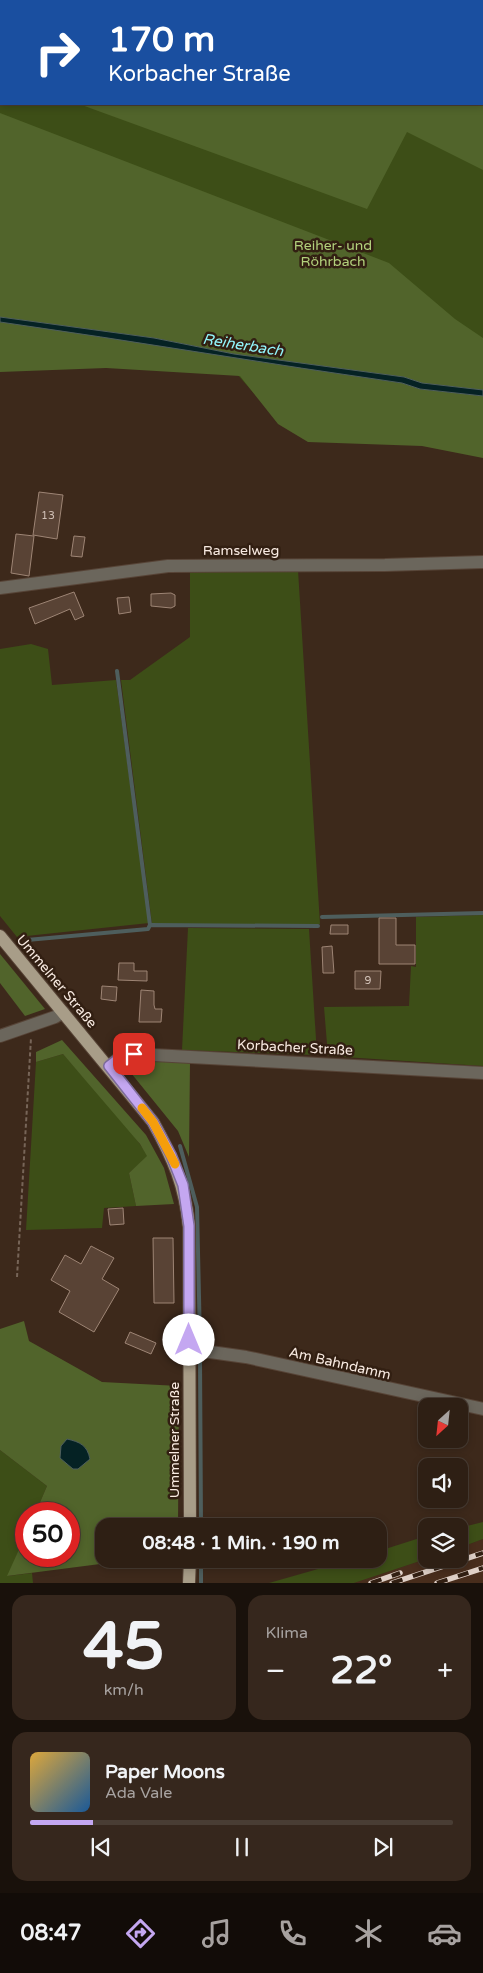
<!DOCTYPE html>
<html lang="de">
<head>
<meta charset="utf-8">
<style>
  :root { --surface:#2e1f14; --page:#36271d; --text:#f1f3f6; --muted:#a7a2a0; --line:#493d34; --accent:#c4a7f1 }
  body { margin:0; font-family:"Varela Round",sans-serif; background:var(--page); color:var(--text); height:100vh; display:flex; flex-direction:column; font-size:19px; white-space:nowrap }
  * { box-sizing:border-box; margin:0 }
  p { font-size:16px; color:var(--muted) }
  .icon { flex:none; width:28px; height:28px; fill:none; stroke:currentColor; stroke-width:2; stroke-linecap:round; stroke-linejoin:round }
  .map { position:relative; height:1583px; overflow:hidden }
  .side { display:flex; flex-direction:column; gap:12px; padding:12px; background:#19110b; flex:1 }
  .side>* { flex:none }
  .top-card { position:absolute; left:0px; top:0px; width:484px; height:105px; box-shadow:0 2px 8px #0003,0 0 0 1px var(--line); background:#1a4fa0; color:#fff; overflow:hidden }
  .needle { width:32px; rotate:207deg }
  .controls { position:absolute; left:418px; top:1398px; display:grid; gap:10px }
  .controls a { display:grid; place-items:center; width:50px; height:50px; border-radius:10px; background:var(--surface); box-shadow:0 2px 8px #0003,0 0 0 1px var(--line); font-size:25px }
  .speed { position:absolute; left:15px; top:1502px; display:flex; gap:10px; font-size:25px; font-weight:700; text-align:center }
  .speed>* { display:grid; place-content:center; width:65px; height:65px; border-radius:50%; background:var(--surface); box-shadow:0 2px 8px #0003,0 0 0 1px var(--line); line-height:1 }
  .speed .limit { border:8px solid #d22; background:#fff; color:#111 }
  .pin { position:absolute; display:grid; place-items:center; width:42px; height:42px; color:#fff; margin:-21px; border-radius:10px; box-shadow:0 2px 8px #0006 }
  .me { position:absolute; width:55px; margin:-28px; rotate:0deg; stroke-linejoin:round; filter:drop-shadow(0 0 4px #0008) }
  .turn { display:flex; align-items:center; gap:18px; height:105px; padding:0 25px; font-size:22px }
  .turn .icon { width:65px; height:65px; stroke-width:2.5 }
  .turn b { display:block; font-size:35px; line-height:42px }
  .big { font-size:38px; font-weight:700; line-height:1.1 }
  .side .card { flex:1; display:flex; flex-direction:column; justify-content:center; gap:8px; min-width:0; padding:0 18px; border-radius:15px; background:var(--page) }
  .side .dial { align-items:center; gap:0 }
  .dial b { font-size:65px; line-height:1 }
  .song { display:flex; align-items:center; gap:15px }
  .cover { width:60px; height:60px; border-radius:8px; background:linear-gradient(135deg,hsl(40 70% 55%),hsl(210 70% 35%)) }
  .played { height:5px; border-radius:2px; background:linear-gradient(90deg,var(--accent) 15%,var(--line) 15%) }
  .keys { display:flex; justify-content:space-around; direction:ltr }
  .heat { display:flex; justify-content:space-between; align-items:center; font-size:28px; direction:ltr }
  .side .tiles { flex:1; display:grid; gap:12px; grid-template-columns:1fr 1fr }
  .card:last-child { grid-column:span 2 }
  .trip { position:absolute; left:95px; top:1518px; width:292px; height:50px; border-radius:15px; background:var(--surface); box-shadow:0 2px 8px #0003,0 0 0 1px var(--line); font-weight:700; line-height:50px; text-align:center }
  .tabs { display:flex; height:80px; justify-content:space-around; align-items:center; background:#120c08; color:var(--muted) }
  .tabs .icon { width:35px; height:35px }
  .tabs .selected { color:var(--accent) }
  .tabs b { font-size:22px; color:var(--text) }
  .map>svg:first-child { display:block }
  .built { fill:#482d1c }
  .green { fill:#3d4e17; fill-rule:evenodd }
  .forest { fill:#51642b }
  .water { fill:#052224; stroke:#4e5e5d }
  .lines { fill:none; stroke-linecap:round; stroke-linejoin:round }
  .stream { stroke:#4e5e5d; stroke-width:4 }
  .building { fill:#594335; stroke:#9e8575 }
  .minor-casing { stroke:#574437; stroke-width:14 }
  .major-casing { stroke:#574437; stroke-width:14 }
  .path { stroke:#776558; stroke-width:2; stroke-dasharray:4 2.5; stroke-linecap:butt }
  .minor { stroke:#6b665c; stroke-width:12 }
  .major { stroke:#a89d88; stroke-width:12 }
  .rail-casing { stroke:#dfd0c7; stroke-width:5.5 }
  .rail { stroke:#321f12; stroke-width:4; stroke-dasharray:11; stroke-linecap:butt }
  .route-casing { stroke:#7f6d9d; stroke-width:12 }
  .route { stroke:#c4a7f1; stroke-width:9 }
  .slow { stroke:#f59e0b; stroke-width:9 }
  .labels { text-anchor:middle; stroke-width:5; stroke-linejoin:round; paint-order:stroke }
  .number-label { font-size:11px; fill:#d1c1b7 }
  .park-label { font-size:14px; fill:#b2d17c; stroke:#321f12 }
  .street-label { font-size:14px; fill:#f9ebe2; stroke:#321f12 }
  .water-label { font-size:15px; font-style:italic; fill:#92f4fa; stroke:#321f12 }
</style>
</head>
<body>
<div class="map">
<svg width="483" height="1583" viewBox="0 0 483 1583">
  <rect width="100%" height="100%" fill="#3d291b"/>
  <polygon class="built" points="483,1539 483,1583 354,1583 426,1559 459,1559 459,1548"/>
  <g class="green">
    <path d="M0,0H483V447L278,421L230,366L0,362ZM1,1H482V104H1Z"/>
    <polygon points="298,570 320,924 152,924 121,680 130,680 190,637 190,571"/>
    <polygon points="31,644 48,649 52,685 116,680 149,923 17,937 0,916 0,649"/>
    <polygon points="483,915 483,1066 328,1056 324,1007 409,1006 411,966 416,967 416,917"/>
    <polygon points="188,928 309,929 317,1055 182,1050"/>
    <polygon points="63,1054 128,1127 148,1156 129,1173 136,1206 104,1208 102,1228 26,1230 36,1062"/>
    <polygon points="0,1450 47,1486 35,1514 26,1514 26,1534 8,1576 32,1573 33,1583 0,1583"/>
    <polygon points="483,1522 483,1539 459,1548 459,1528"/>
    <polygon points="426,1536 426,1559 354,1583 269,1583 353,1559 379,1559 379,1551"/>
  </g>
  <g class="forest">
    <polygon points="0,0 483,0 483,170 407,132 367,209 79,104 482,104 482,1 1,1 1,75"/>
    <polygon points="0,113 389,263 455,319 483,338 483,390 422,383 404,377 234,354 154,338 0,317"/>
    <path d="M0,322C134,341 268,364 402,383L420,389L483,396V458L422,446L308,442L278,424L240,376L106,368L0,372Z"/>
    <polygon points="0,954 45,1009 25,1016 0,983"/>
    <polygon points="62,1040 146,1135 164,1168 174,1204 136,1206 129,1173 147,1156 140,1144 63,1054 36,1062 36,1052"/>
    <polygon points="140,1059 190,1062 189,1157 178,1131 131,1073 130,1067 133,1062"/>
    <polygon points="24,1321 29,1341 102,1382 179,1386 178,1526 104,1526 104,1559 139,1559 7,1576 26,1534 26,1556 69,1556 69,1514 35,1514 47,1486 0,1450 0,1329"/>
  </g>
  <g class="water">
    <path d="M0,317L154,338L234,354L404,377L422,383L483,390V396L420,389L402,383C268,364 134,341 0,322Z"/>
    <path d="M67,1439C80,1442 87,1445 90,1459L78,1469H73L60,1458L61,1446Z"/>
  </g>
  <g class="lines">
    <g class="stream">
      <polyline points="81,0 82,1"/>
      <polyline points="320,0 321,1"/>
      <polyline points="267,1 278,0"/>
      <polyline points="431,1 442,1"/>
      <polyline points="482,30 483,30"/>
      <polyline points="117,671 150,925"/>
      <polyline points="322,917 483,913"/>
      <polyline points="27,940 148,929 150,925 318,926"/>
      <polyline points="180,1146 197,1207 200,1341"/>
      <polyline points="200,1358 201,1526"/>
      <polyline points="201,1559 201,1583"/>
    </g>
  </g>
  <g class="building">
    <polygon points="39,492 63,495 57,539 33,535"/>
    <polygon points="16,534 34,536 29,576 11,573"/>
    <polygon points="74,536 85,537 82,557 71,556"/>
    <polygon points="74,592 84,616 75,620 70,609 35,624 29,608"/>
    <polygon points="171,593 175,595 175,606 171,608 151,606 151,594"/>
    <polygon points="129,597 131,612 119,614 117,598"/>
    <polygon points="379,918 396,918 396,945 415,945 415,964 379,964"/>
    <polygon points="331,925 348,925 348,934 330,934"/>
    <polygon points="332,946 334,973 323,973 322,947"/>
    <polygon points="119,963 134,963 134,971 147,971 147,981 118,980"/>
    <polygon points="355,971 381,971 380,989 355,989"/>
    <polygon points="102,986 117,987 116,1001 101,999"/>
    <polygon points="141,990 154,991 154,1005 155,1009 162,1009 161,1022 139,1022"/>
    <polygon points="123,1208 124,1224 110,1225 108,1209"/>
    <polygon points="153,1238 173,1238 174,1303 154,1303"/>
    <polygon points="91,1246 114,1258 102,1279 119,1289 94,1332 59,1312 70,1291 51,1280 65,1255 81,1264"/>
    <polygon points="130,1332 156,1343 151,1354 125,1343"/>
  </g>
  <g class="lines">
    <defs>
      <g id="minor">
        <polyline points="0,588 168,566 385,565 483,562"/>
        <polyline points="0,1036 55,1017 63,1012"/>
        <polyline points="109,1066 123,1055 135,1054 483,1073"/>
        <polyline points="189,1349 246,1357 483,1409"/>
      </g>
      <g id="major">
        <path d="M0,936L153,1122C173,1158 185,1185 189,1227L190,1526"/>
        <polyline points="189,1583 190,1559"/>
      </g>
    </defs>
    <use href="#minor" class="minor-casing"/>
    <use href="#major" class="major-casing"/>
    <polyline class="path" points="17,1277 31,1038"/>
    <use href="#minor" class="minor"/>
    <use href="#major" class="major"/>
    <defs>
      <g id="rail">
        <polyline points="371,1583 400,1573"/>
        <polyline points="392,1583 483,1553"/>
        <polyline points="437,1583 483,1568"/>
      </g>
    </defs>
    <use href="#rail" class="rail-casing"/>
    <use href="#rail" class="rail"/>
  </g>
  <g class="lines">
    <defs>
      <polyline id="route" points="134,1054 123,1055 109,1066 153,1122 171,1155 183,1185 189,1226 189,1340"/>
    </defs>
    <use href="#route" class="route-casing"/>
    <use href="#route" class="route"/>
    <polyline class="slow" points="142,1108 153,1122 175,1164"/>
  </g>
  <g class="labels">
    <g class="number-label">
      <text x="48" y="519">13</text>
      <text x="368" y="984">9</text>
    </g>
    <g class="park-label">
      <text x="333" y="250">Reiher- und<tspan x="333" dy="16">Röhrbach</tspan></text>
    </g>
    <g class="street-label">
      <text x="241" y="555">Ramselweg</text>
      <text transform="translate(57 981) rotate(50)" y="5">Ummelner Straße</text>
      <text transform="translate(295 1047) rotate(3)" y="5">Korbacher Straße</text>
      <text transform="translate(340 1363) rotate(13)" y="5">Am Bahndamm</text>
      <text transform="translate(174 1440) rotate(-90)" y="5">Ummelner Straße</text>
    </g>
    <g class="water-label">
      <text transform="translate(243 345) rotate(9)" y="5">Reiherbach</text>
    </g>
  </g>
</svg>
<div class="controls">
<a><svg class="needle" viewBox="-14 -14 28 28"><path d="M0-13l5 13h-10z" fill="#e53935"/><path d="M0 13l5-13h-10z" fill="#a7a2a0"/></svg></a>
<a><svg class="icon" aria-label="sound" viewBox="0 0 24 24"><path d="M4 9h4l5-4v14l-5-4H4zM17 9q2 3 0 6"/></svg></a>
<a><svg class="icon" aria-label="layers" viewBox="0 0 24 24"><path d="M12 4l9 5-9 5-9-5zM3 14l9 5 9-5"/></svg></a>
</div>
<div class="speed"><div class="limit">50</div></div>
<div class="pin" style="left:134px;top:1054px;background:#d93025"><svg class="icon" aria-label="arrive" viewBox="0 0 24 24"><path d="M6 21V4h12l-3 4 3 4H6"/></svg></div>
<svg class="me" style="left:189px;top:1340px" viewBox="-20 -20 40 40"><circle r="19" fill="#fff"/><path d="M0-13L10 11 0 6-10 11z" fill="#c4a7f1"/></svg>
<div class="trip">08:48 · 1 Min. · 190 m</div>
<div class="top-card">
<div class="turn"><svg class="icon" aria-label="right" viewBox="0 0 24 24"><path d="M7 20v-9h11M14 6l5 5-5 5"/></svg><div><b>170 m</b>Korbacher Straße</div></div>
</div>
</div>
<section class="side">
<div class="tiles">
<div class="card dial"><b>45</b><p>km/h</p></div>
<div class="card"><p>Klima</p>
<div class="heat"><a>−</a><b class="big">22°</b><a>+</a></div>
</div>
<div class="card">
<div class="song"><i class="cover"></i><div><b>Paper Moons</b><p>Ada Vale</p></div></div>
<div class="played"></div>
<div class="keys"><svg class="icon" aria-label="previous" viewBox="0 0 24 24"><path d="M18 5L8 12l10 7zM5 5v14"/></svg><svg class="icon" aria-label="pause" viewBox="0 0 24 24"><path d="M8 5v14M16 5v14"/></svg><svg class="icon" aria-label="next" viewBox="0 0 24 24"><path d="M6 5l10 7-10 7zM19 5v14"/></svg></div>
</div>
</div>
</section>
<nav class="tabs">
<b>08:47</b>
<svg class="icon selected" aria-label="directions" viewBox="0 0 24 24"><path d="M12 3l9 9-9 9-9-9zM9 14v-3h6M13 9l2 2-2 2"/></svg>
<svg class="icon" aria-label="music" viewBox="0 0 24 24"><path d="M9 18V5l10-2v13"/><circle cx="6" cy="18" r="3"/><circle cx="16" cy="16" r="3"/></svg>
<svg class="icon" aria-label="phone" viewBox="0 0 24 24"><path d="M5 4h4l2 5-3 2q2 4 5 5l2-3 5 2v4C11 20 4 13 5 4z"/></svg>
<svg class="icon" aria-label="climate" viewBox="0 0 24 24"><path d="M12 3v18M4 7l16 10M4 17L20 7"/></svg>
<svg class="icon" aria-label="car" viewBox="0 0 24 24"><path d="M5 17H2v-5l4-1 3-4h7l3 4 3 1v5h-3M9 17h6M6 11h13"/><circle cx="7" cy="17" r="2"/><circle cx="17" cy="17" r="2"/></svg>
</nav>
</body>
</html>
